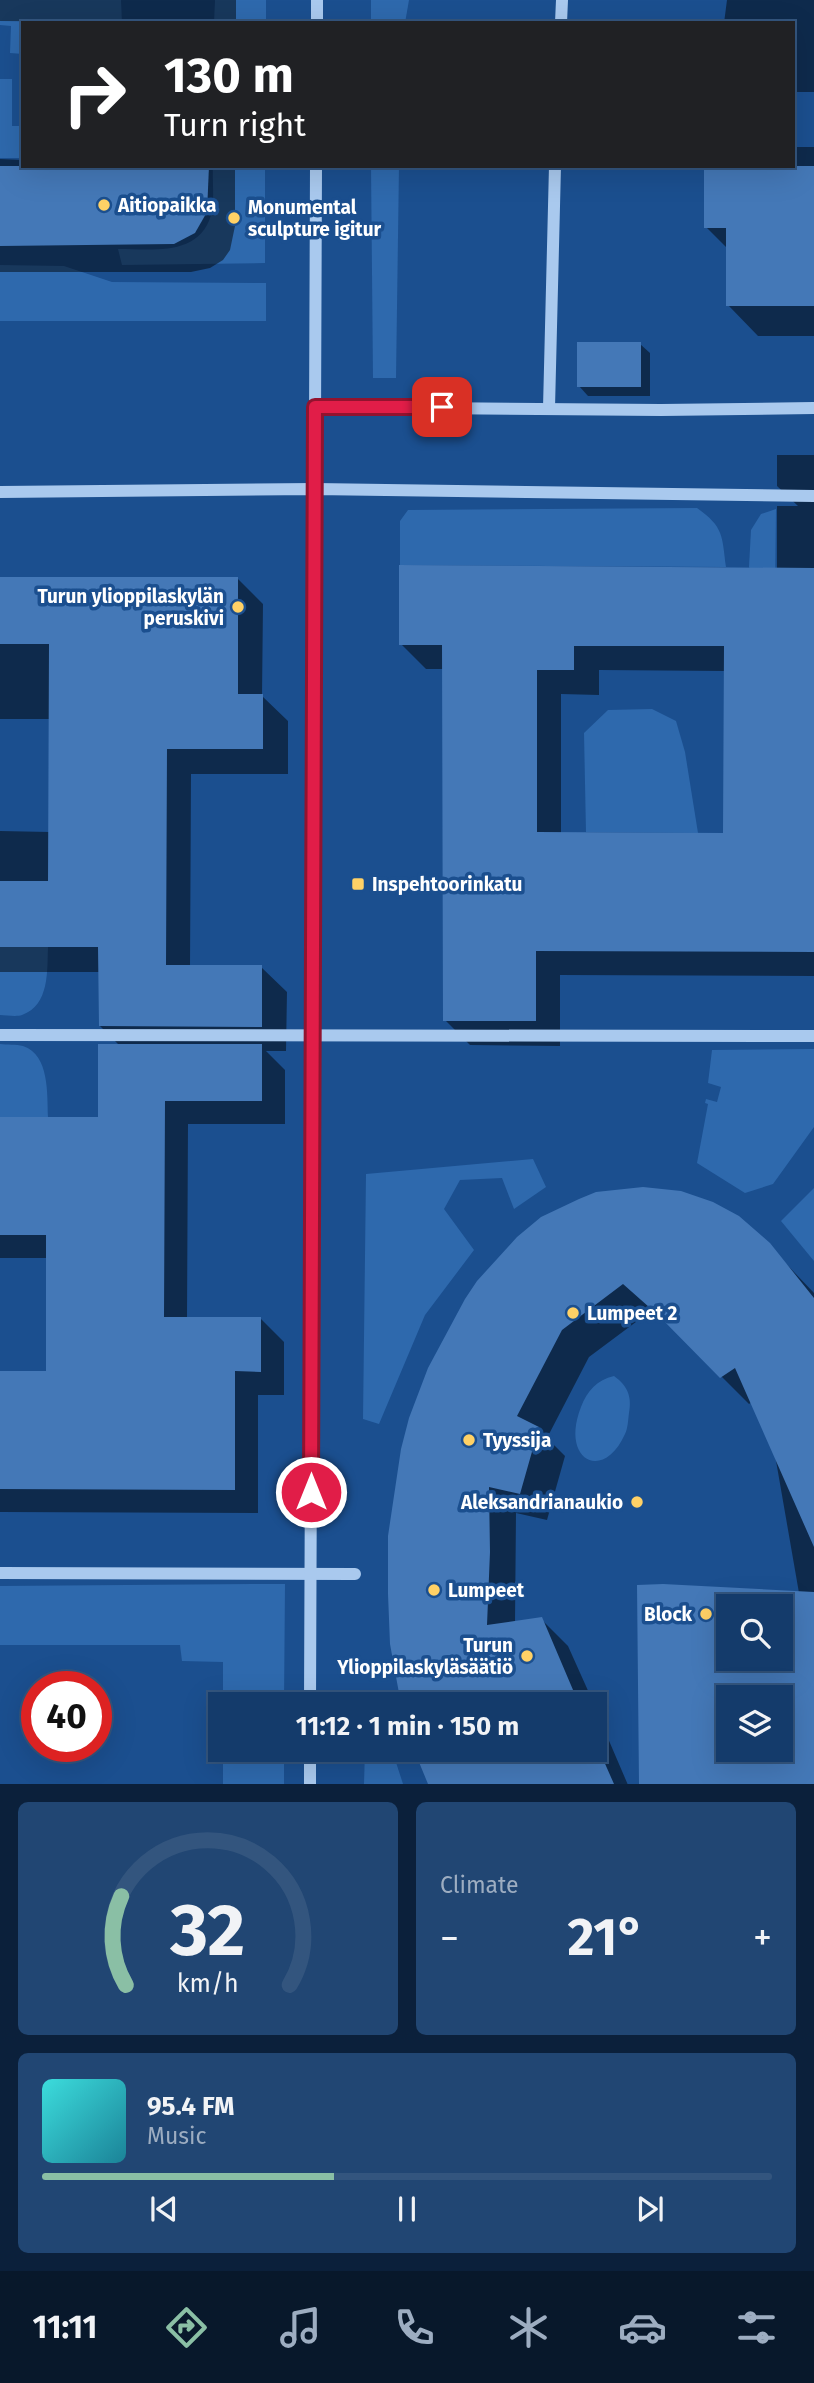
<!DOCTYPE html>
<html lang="en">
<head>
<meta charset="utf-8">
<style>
  :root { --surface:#143b6b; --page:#214673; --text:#f1f3f6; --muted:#9dadc1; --line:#33557e; --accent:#8abfa5 }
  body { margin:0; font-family:"Fira Sans",sans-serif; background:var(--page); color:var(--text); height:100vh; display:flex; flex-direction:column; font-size:26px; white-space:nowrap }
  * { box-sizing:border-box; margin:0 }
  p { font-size:23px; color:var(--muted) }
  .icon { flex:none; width:38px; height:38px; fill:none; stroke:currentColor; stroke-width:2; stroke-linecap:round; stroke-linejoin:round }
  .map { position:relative; height:1784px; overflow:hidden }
  .panel { display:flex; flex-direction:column; gap:18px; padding:18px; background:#0b203b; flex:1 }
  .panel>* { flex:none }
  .top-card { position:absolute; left:21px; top:21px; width:774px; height:147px; border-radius:0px; box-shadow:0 7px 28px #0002,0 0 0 2px var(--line); background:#202124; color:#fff; overflow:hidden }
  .tools { position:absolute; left:716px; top:1594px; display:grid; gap:14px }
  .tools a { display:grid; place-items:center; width:77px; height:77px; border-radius:0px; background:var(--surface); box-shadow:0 7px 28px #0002,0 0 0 2px var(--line); font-size:35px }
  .speed { position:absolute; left:21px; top:1671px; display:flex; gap:14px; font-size:35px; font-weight:700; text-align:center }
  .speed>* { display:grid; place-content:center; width:91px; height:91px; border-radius:50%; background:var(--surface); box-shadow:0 7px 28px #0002,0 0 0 2px var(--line); line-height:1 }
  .speed .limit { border:10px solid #d22; background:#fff; color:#111 }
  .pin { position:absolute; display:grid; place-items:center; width:60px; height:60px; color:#fff; margin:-30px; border-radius:14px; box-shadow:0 4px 10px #0006 }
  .me { position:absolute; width:77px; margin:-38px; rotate:0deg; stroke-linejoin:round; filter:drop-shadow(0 0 5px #0008) }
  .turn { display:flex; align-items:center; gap:24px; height:147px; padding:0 28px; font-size:32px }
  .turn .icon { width:91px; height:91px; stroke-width:2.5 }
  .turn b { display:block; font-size:49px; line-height:60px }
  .big { font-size:52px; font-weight:700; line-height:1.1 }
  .panel .tile { flex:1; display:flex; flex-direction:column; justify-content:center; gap:10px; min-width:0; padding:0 24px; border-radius:10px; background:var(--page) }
  .panel .dial { align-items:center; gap:0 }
  .dial svg { height:182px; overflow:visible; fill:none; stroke:var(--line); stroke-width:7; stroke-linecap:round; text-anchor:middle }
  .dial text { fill:var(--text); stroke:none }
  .song { display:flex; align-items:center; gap:21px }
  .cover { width:84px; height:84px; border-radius:10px; background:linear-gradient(135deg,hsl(180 70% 55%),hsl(190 70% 35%)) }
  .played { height:7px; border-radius:4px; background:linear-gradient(90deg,var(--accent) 40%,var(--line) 40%) }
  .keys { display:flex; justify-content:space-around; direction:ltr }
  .heat { display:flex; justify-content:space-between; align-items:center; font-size:38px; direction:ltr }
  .panel .tiles { flex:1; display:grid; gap:18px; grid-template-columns:1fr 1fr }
  .tile:last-child { grid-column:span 2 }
  .trip { position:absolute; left:208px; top:1692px; width:399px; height:70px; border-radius:0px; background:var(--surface); box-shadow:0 7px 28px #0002,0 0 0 2px var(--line); font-weight:700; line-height:70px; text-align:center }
  .tabs { display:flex; height:112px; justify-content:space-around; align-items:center; background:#08182b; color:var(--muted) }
  .tabs .icon { width:49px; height:49px }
  .tabs .on { color:var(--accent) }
  .tabs b { font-size:32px; color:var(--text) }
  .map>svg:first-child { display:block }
  .green { fill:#2e69ad }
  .shadow { fill:#0007; fill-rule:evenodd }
  .building { fill:#4478b7; fill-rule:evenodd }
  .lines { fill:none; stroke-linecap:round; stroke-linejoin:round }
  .minor { stroke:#a9c9ee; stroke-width:12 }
  .route-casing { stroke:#92132f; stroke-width:18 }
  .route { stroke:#e11d48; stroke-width:12 }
  .poi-dot { fill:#ffd166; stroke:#1b4f8f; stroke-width:2.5 }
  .labels { text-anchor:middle; stroke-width:7; stroke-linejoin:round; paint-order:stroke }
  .poi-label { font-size:19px; font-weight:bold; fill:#fff; stroke:#1b4f8f; text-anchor:start }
</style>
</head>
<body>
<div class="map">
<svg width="814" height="1785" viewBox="0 0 814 1785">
  <rect width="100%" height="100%" fill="#1b4f8f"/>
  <g class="green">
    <polygon points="0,0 121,0 122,23 23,23 23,54 10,53 11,26 0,25"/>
    <polygon points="215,0 266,0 266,23 214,23"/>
    <polygon points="371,0 409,0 405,23 371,23"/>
    <polygon points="0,79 12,79 12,126 23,126 23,158 0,158"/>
    <path d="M213,166H265V263L122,265L118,249C151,249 199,257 211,215C215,201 212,181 213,166Z"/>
    <polygon points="371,166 399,166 396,378 373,378"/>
    <polygon points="0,265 64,266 112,282 266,283 266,321 0,321"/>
    <path d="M697,508C724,527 722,536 726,567L400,565V521L408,510Z"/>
    <polygon points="776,509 775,592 758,583 749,567 751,530 761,514"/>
    <polygon points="652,709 676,721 685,752 698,833 586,832 584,733 608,710"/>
    <path d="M0,947H48C47,970 50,1005 22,1015C16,1017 6,1015 0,1015Z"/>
    <path d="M0,1044C7,1045 16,1044 23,1046C50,1055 47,1095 48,1117H0Z"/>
    <polygon points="814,1049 814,1127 773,1184 745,1193 697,1163 708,1104 705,1103 706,1099 717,1102 721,1087 708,1083 712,1050"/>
    <polygon points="533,1159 546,1187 514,1209 502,1178 460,1180 444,1209 474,1250 425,1315 379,1424 363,1419 366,1174"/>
    <polygon points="814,1188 814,1261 781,1221"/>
    <path d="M614,1376C628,1386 632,1397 629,1413C628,1420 628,1428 625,1434C603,1483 560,1460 581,1407C587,1391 597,1380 614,1376Z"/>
    <polygon points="253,1584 285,1584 284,1704 223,1704 223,1662 182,1661 180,1645 0,1645 0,1586"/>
    <rect x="223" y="1750" width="61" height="34"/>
    <polygon points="365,1750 392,1750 403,1784 364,1784"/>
  </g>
  <g class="shadow">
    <polygon points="0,0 236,0 236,23 0,21"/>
    <polygon points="727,0 814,0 814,92 793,92 793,23 724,23"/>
    <polygon points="793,147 814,147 814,336 758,336 728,305 728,249 706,227 793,166"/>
    <polygon points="0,159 23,160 23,166 235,166 235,226 230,250 223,260 210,268 191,272 0,272"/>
    <polygon points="640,344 650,353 650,396 588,396 579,386"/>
    <path d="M777,455H814V976L560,975V1046L470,1045L445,1020L443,669H426L401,644L777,569V506H798L777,486ZM599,670L725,671V835L561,834V694L599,695Z"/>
    <polygon points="0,578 238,579 263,604 262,696 288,721 288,774 191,774 190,967 261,967 287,992 286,1051 266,1051 285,1070 285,1124 188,1124 187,1318 260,1318 284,1342 284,1395 258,1395 258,1513 0,1512 0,1372 47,1373 48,1258 0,1258 0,1118 100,1119 120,1046 100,1026 100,972 0,972 0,831 50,832 50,719 0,719"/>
    <path d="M754,1230L814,1293V1785H641L638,1587L799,1593L775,1455L752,1402L749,1404L684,1339L652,1310L589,1357L547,1438L565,1456L547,1520L516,1513L515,1623L541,1619L568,1646L594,1704H404L395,1669L443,1342ZM728,1606H780V1659H728ZM728,1698H780V1750H728Z"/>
    <polygon points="595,1708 628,1785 430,1785 416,1750 595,1750"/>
  </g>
  <g class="building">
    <polygon points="0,166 209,166 207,212 195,233 174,244 0,246"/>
    <polygon points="704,166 814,166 814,306 726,306 726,228 704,228"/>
    <rect x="577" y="342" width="64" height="45"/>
    <path d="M399,565L814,568V952L536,951V1021H443L442,645H399ZM574,646H724L723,833L537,832V670H574Z"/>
    <polygon points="0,577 238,577 238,694 263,694 263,749 167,749 166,965 262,965 262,1027 99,1026 98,947 0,947 0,881 48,881 49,644 0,644"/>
    <polygon points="98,1044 262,1044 262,1101 165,1101 164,1317 261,1317 261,1372 235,1371 235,1490 0,1489 0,1371 46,1371 46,1235 0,1235 0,1117 98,1117"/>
    <polygon points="643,1187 681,1191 713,1202 739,1216 770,1243 814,1298 814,1547 735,1368 720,1378 658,1315 623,1284 562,1330 517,1416 539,1427 520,1494 489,1487 490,1552 487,1625 542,1617 579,1704 401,1704 390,1644 388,1594 388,1536 401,1449 409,1418 428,1368 465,1299 477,1281 517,1237 541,1217 579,1199 596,1192"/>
    <path d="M663,1584L814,1592V1784H639L637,1585ZM728,1606H780V1659H728ZM728,1698H780V1750H728Z"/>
    <polygon points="595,1741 614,1784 428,1784 414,1750 595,1750"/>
  </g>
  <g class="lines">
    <g class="minor">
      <polyline points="317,23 317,0"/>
      <polyline points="561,23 562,0"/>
      <polyline points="315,407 661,410 814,408"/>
      <polyline points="549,408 555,166"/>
      <polyline points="0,492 315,489 814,496"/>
      <polyline points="0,1035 814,1036"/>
      <polyline points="0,1573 355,1574"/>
      <polyline points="310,1704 316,166"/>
      <polyline points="310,1785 310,1750"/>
    </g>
  </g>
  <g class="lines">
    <defs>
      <polyline id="route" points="311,1492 315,407 442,407"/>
    </defs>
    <use href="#route" class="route-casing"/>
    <use href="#route" class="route"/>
  </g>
  <g class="poi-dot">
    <circle cx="104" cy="205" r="7"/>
    <circle cx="234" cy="218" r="7"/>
    <circle cx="238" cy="607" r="7"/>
    <rect x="351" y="877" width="14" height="14" rx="3.5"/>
    <circle cx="573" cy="1313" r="7"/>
    <circle cx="469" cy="1440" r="7"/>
    <circle cx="637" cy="1502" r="7"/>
    <circle cx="434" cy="1590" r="7"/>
    <circle cx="706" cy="1614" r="7"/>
    <circle cx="527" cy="1656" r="7"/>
  </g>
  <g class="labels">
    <g class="poi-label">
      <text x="118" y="212">Aitiopaikka</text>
      <text x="248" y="214">Monumental<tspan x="248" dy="22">sculpture igitur</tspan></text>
      <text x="224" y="603" text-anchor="end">Turun ylioppilaskylän<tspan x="224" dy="22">peruskivi</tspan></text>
      <text x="372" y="891">Inspehtoorinkatu</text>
      <text x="587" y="1320">Lumpeet 2</text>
      <text x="483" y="1447">Tyyssija</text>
      <text x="623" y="1509" text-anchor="end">Aleksandrianaukio</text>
      <text x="448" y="1597">Lumpeet</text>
      <text x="692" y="1621" text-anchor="end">Block</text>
      <text x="513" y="1652" text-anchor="end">Turun<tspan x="513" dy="22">Ylioppilaskyläsäätiö</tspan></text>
    </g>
  </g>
</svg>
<div class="tools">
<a><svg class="icon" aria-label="search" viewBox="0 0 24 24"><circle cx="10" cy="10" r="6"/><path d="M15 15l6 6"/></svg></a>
<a><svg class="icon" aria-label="layers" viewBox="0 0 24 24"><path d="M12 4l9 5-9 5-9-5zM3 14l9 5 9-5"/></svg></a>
</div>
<div class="speed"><div class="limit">40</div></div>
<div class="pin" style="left:442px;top:407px;background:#d93025"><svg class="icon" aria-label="arrive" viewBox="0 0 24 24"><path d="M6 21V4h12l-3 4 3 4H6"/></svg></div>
<svg class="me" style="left:311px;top:1492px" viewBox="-20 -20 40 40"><circle r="17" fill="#e11d48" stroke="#fff" stroke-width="3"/><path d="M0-11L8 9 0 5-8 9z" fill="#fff"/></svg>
<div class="trip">11:12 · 1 min · 150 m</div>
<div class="top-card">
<div class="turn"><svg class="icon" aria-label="right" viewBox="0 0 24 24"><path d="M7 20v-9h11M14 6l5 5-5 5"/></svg><div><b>130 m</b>Turn right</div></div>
</div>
</div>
<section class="panel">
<div class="tiles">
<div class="tile dial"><svg viewBox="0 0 100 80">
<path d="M14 69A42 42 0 1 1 86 69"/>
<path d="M14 69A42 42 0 0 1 12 30" stroke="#8abfa5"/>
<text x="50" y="56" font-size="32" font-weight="700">32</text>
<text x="50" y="72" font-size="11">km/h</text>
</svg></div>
<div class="tile"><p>Climate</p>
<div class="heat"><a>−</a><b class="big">21°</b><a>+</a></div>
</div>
<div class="tile">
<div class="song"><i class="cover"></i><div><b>95.4 FM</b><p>Music</p></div></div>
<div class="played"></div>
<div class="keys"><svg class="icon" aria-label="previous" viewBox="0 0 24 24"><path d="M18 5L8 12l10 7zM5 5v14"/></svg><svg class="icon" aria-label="pause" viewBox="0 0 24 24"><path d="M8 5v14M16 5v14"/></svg><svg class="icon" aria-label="next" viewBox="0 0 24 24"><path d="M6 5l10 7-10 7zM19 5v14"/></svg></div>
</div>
</div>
</section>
<nav class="tabs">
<b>11:11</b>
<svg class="icon on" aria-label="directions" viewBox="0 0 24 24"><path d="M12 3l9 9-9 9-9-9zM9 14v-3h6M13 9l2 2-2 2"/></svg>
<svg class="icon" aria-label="music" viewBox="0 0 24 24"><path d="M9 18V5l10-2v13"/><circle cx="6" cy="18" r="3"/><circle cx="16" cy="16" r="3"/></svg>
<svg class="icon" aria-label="phone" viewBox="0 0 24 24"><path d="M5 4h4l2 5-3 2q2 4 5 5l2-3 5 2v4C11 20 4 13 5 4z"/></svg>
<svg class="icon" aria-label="climate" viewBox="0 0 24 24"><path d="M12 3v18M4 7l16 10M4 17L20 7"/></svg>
<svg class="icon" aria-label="car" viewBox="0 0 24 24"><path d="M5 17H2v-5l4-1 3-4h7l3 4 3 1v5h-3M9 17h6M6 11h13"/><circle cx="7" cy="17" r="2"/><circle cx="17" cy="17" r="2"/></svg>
<svg class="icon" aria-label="filters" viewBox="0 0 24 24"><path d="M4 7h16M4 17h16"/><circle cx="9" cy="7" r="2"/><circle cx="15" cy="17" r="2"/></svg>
</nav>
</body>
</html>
